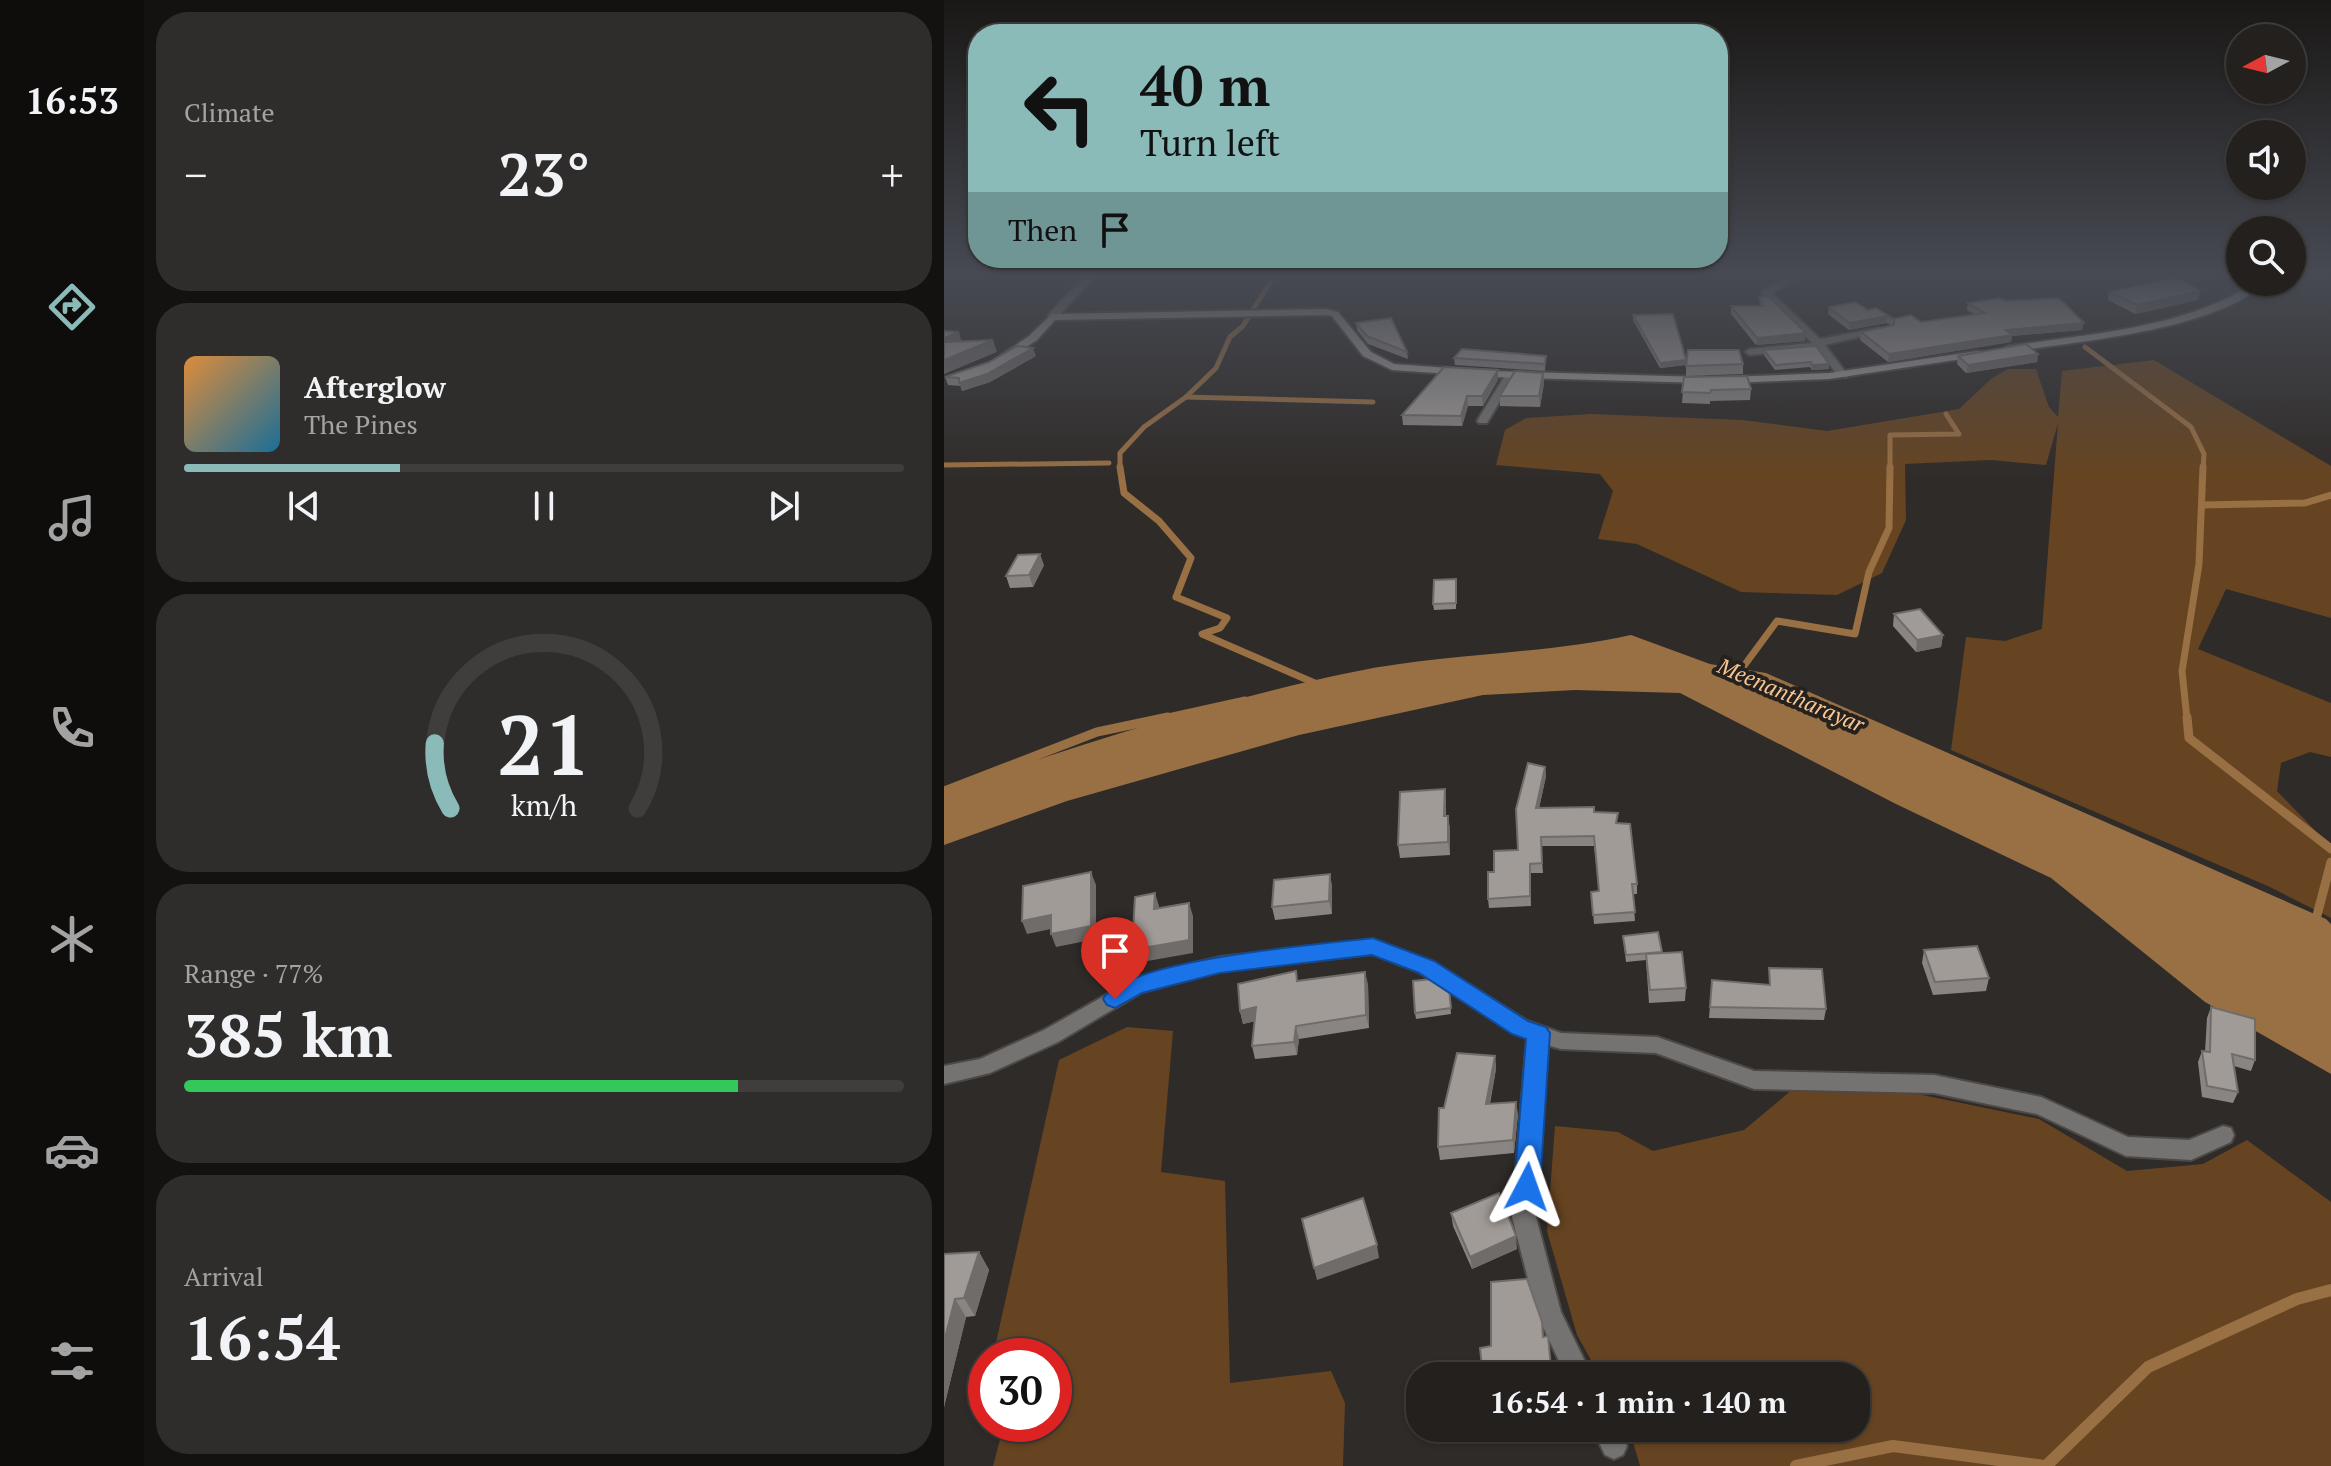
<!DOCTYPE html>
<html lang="en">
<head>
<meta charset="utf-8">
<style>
  :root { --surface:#23201e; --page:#2f2d2b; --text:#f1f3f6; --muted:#a3a3a4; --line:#403e3c; --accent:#8bbbb9 }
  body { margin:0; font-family:"PT Serif",serif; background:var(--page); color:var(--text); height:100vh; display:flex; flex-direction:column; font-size:30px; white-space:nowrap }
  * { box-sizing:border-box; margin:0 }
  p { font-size:26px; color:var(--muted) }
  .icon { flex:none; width:44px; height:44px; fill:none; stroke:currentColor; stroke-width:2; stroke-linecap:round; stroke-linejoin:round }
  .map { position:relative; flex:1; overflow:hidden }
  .details { display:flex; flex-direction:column; gap:12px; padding:12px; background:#131210; width:800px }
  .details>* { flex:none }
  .top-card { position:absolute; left:24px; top:24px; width:760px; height:244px; border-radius:32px; box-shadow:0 2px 6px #0004,0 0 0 2px var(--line); background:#8bbbb9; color:#111; overflow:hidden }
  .needle { width:52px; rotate:263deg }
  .buttons { position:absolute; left:1282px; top:24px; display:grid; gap:16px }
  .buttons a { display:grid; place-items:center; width:80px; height:80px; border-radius:50%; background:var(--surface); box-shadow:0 2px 6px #0004,0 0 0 2px var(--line); font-size:40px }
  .speed { position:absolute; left:24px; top:1338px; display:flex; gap:16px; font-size:40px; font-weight:700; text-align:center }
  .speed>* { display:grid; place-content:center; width:104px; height:104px; border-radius:50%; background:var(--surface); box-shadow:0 2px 6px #0004,0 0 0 2px var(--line); line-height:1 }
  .speed .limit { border:12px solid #d22; background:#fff; color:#111 }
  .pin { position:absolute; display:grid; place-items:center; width:68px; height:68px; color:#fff; margin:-82px -34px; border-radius:50% 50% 50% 0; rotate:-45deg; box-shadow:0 0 8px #0007 }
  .pin .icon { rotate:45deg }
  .me { position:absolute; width:88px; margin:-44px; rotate:4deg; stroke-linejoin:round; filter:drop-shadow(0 0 6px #0008) }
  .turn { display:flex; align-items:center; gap:28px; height:168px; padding:0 40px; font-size:36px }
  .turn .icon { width:104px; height:104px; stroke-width:2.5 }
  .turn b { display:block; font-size:56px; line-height:68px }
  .then { display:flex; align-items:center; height:76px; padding:0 40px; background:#0003; gap:16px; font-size:30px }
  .big { font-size:60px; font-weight:700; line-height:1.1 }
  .details .tile { flex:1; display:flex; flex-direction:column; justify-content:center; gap:12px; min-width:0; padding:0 28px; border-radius:32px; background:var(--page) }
  .details .dial { align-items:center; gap:0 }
  .dial svg { height:208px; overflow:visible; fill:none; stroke:var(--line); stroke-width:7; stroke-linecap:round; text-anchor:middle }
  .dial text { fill:var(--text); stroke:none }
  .song { display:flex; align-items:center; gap:24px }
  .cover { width:96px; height:96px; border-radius:12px; background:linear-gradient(135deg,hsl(30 70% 55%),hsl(200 70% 35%)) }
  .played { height:8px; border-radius:4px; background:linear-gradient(90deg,var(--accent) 30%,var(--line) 30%) }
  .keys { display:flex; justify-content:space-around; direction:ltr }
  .heat { display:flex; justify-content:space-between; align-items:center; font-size:44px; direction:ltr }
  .charge { height:12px; border-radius:6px; background:linear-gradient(90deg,#34c759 77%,var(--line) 0) }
  .trip { position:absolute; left:462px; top:1362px; width:464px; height:80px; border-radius:32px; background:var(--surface); box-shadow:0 2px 6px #0004,0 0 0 2px var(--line); font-weight:700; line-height:80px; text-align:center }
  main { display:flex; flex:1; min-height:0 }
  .menu { display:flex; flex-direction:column; width:144px; justify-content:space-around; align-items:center; background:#0e0d0c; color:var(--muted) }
  .menu .icon { width:56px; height:56px }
  .menu .selected { color:var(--accent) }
  .menu b { font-size:36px; color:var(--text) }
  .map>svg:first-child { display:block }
  .green { fill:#664421 }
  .water { fill:#996f44 }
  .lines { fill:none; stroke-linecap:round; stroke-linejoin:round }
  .stream-far3 { stroke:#996f44; stroke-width:5 }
  .stream-far2 { stroke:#996f44; stroke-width:7 }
  .stream-far1 { stroke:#996f44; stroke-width:9 }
  .stream { stroke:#996f44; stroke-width:12 }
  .minor-casing { stroke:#4d4946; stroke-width:4 }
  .secondary-casing { stroke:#4d4946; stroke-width:4 }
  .minor { fill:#757372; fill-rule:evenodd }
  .secondary { fill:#9f9c99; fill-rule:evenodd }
  .wall { fill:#8a8582 }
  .shaded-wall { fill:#706c6a }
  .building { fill:#a09b97; stroke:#706c6a; stroke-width:2 }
  .route { fill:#1a73e8; stroke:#114b97; stroke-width:2 }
  .labels { text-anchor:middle; stroke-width:8; stroke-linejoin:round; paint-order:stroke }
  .water-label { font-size:22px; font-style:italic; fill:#f8c593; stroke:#25211e }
</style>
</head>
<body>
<main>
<nav class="menu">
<b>16:53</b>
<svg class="icon selected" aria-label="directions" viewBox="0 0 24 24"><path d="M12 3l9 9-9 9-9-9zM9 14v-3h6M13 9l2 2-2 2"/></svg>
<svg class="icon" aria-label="music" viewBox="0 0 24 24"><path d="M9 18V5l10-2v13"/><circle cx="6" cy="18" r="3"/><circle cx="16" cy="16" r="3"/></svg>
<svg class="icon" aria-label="phone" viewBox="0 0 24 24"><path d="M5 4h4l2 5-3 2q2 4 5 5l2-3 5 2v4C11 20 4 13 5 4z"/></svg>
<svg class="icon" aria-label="climate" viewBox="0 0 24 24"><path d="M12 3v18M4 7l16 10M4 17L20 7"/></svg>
<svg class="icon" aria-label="car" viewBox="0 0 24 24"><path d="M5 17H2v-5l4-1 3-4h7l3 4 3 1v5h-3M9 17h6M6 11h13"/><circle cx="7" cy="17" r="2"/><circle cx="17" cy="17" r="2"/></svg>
<svg class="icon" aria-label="filters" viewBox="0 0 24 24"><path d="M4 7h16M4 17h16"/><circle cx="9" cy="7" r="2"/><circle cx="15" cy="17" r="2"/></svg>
</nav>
<section class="details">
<div class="tile"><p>Climate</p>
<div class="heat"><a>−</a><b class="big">23°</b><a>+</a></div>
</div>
<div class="tile">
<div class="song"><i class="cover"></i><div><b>Afterglow</b><p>The Pines</p></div></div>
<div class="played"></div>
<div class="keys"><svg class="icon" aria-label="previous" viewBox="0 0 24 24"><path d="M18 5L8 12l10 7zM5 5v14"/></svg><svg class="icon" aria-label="pause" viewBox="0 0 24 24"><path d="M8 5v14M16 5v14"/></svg><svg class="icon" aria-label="next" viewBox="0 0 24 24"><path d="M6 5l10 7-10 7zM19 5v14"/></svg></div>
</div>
<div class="tile dial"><svg viewBox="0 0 100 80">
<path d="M14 69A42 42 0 1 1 86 69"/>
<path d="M14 69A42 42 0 0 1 8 44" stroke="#8bbbb9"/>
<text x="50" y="56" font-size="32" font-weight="700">21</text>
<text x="50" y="72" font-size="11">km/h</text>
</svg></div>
<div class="tile"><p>Range · 77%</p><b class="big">385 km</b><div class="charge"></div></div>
<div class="tile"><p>Arrival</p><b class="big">16:54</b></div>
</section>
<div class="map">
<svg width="1387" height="1466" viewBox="0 0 1387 1466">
  <rect width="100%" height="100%" fill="#2f2b28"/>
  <g class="green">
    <polygon points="1210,360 1387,466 1387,618 1282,589 1254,649 1387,703 1387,757 1366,752 1337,763 1333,791 1387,847 1387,918 1326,887 1007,750 1022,637 1061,641 1098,629 1114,423 1102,465 1047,460 961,464 962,520 938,573 893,595 797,592 693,544 654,539 669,491 656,474 552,465 561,430 582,418 647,414 799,420 883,431 1015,409 1047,379 1064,369 1092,369 1105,407 1114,417 1118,371"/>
    <polygon points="183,1027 229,1031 217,1172 281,1181 286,1383 387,1371 401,1403 399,1466 49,1466 60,1424 110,1424 110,1356 49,1356 115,1060"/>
    <polygon points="849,1089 964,1092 1095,1119 1183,1171 1259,1164 1303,1140 1387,1202 1387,1466 696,1466 685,1428 912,1428 912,1376 656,1376 633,1335 603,1231 611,1126 674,1132 709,1151 800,1130"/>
  </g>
  <path class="water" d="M687,635L766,664L822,673L1382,919L1387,924V1074L1261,1002L1107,878L952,804L736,693L631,690L539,695L355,735L123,801L0,845V790C134,746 271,700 409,672C501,653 596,655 687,635Z"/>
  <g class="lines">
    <g class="stream-far3">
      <polyline points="1141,347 1247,427 1260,454 1259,469"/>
      <polyline points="242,397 429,402"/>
      <polyline points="0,465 165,463"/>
      <polyline points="176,469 176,453 200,427 242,397 272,368 286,337 299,326 330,276"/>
      <polyline points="946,469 946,435 1015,434 1002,414"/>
    </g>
    <g class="stream-far2">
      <polyline points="176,467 180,493 215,521 247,558 232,597 283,618 276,628 258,634 373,684"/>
      <polyline points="1258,505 1361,503 1387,495"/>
      <polyline points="791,678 833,621 911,634 925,572 945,528 946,467"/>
      <polyline points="215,719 301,700"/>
      <polyline points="1243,719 1238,671 1255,564 1259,467"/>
    </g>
    <g class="stream-far1">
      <polyline points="1243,717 1245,738 1387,849"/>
      <polyline points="0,791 153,732 224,717"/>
      <polyline points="1371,923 1387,862"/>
    </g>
    <g class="stream">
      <polyline points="852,1466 949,1446 1100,1466"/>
      <polyline points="1102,1466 1204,1367 1353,1299 1387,1290"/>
    </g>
    <defs>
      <g id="minor">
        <polygon points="141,276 151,276 112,319 104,319 104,315"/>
        <polygon points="836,276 844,276 847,282 828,293 876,339 935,328 940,331 881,345 904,375 903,377 895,377 873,348 806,355 801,352 806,349 868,343 817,292 837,281"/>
        <polygon points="563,372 572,374 543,423 535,423 533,421"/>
        <polygon points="429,940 489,962 583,1021 617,1033 713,1037 810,1071 990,1075 1097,1097 1184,1137 1245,1140 1279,1126 1287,1128 1290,1135 1287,1142 1247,1160 1182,1156 1093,1114 990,1093 810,1089 712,1053 617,1049 603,1045 592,1217 617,1312 648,1376 622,1376 593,1314 568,1217 583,1038 569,1033 475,972 428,954 276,971 198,992 114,1042 46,1073 0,1084 0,1066 36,1059 100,1030 192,978 276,957"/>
        <polygon points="648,1428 675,1428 683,1446 679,1455 670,1459 661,1455"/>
      </g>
      <g id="secondary">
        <path d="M1311,282H1322C1270,331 1135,341 1065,352L1060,349L1065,346C1143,334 1245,328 1311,282Z"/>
        <polygon points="382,309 394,312 427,352 450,364 547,371 760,377 765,380 760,383 547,377 448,370 419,356 388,316 382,315 111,320 93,340 65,358 56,356 85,336 108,314"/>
        <polygon points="1034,351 1038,352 1038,356 885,379 783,383 778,380 783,377 885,373"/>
      </g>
    </defs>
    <use href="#minor" class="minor-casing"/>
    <use href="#secondary" class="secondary-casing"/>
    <use href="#minor" class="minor"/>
    <use href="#secondary" class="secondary"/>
  </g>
  <g class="wall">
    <polygon points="1256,291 1254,300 1191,314 1164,300 1165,292"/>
    <polygon points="815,297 861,341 812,345 787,314 787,306 816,306"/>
    <polygon points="1062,301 1138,330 1068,336 1067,342 944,362 916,340 917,332 947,325 942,323 905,330 884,314 885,307 924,310 950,319 977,322 1031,315 1023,310 1024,303"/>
    <polygon points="689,315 742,360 742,365 716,368 689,320"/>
    <polygon points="412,323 463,352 464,359 424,344 413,330"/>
    <polygon points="872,346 885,369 868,370 866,367 831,370 820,355 820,350"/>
    <polygon points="1094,354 1093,362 1022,373 1013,364 1014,356"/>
    <polygon points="92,356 46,382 18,391 17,386 4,385 1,377"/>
    <polygon points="602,356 601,371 511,365 510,358"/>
    <polygon points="799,364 799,374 742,376 742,366"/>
    <polygon points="599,373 600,383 596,407 556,406 556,396"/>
    <polygon points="740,377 807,389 806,400 766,401 766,404 738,403"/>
    <polygon points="554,380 539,406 524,406 518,426 459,425 458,415"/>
    <polygon points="100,565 89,587 66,588 62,576"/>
    <polygon points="512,579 512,609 490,610 489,604"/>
    <polygon points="950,614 999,635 997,647 972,652 949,626"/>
    <polygon points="601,767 602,776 595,808 650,812 674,823 693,884 693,894 689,894 691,921 650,924 648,901 655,891 650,846 597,846 599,873 586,873 587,906 545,908 544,899 550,872 574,850"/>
    <polygon points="501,789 502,802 502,816 506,828 506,855 456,858 454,845"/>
    <polygon points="386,874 388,887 388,914 331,920 328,907"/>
    <polygon points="679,936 718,952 742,988 741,1001 705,1003 702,960 682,962"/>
    <polygon points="980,950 1045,978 1042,991 989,995 978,963"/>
    <polygon points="825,968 882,1009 880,1020 765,1018 768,980 825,985"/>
    <polygon points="355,981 424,984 425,1028 355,1039 353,1055 311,1059 308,1046 311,1021 299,1024 296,1011"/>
    <polygon points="505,989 507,1014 472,1019 471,1013"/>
    <polygon points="1267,1007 1311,1060 1307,1071 1290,1066 1294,1092 1289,1103 1258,1097 1254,1062 1258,1051 1261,1052 1263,1018"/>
    <polygon points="551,1056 552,1069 546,1104 574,1114 570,1153 496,1160 494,1147 500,1108"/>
    <polygon points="507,1213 573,1249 528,1269 509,1226"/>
    <polygon points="35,1252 45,1270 31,1316 22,1317 0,1407 0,1254"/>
    <polygon points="599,1336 607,1368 608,1376 539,1376"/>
  </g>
  <g class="shaded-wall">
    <polygon points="1256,291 1254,300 1191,314 1193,305"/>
    <polygon points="943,316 942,323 905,330 905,323"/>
    <polygon points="1140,323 1138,330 1068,336 1067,342 944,362 945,354 1062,330"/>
    <polygon points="15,332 18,344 0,351 0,338"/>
    <polygon points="862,333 861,341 812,345 813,338"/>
    <polygon points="49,340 53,352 0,374 0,360"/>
    <polygon points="89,348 92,356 46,382 18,391 15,383"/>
    <polygon points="1094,354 1093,362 1022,373 1024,365"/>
    <polygon points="742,360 742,365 716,368 716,363"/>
    <polygon points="885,364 885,369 868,370 868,365"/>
    <polygon points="554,370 554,380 539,406 538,396"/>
    <polygon points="599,373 600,383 596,407 595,396"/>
    <polygon points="523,396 524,406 518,426 517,416"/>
    <polygon points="96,554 100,565 89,587 85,575"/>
    <polygon points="999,635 997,647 972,652 973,640"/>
    <polygon points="601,767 602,776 593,818 592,808"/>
    <polygon points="501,789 502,802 501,829 500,816"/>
    <polygon points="504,816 506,828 506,855 504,842"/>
    <polygon points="147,872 152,885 152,939 112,947 107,934"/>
    <polygon points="386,874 388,887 388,914 385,901"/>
    <polygon points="211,893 215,906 214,922 210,909"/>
    <polygon points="245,903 249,916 249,953 192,963 188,950"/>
    <polygon points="107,915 112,928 83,934 78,921"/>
    <polygon points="421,972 424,984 425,1028 422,1015"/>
    <polygon points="312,1007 316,1020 299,1024 296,1011"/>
    <polygon points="352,1026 355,1039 353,1055 350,1042"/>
    <polygon points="551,1056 552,1069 543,1117 542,1104"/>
    <polygon points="572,1102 574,1114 570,1153 569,1140"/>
    <polygon points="572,1236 573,1249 528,1269 526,1257"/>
    <polygon points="433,1245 435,1258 373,1280 370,1268"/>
    <polygon points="35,1252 45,1270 31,1316 20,1298"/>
    <polygon points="11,1299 22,1317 0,1407 0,1342"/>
  </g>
  <g class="building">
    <polygon points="1233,277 1256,291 1193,305 1165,292"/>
    <polygon points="824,296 862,333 813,338 787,306 819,306 815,297"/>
    <polygon points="1056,298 1062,301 1115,298 1140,323 1062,330 1068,335 945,354 917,332 950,325 950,319 943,316 905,323 885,307 911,302 924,310 932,308 950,319 967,315 977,322 1041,313 1024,303"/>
    <polygon points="729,314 742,360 716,363 689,315"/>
    <polygon points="447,318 463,352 423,336 412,323"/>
    <polygon points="0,331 15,332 0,338"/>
    <polygon points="49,340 0,360 0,342"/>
    <polygon points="1082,344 1094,354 1024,365 1014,356"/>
    <polygon points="73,346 89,348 43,374 15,383 15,378 1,377 45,362"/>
    <polygon points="872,346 885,364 868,365 867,362 832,365 820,350"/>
    <polygon points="518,349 602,356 601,364 510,358"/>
    <polygon points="744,350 795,350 799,364 742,366"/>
    <polygon points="500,367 554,370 538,396 523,396 517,416 458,415"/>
    <polygon points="571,371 599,373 595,396 556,396"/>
    <polygon points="803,376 807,389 767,390 766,393 738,392 740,377"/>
    <polygon points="96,554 85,575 62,576 74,555"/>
    <polygon points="512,579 512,603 489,604 490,580"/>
    <polygon points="976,609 999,635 973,640 950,614"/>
    <polygon points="584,763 601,767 592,808 650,807 650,812 674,813 672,823 686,824 693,884 688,884 691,912 649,915 647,892 655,891 650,836 597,837 598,863 586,864 586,896 544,899 544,872 550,872 550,851 574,850 572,809"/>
    <polygon points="501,789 500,816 504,816 504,842 454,845 456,792"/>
    <polygon points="147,872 147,926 107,934 107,915 78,921 79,886"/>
    <polygon points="386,874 385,901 328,907 330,880"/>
    <polygon points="211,893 210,909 245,903 245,940 188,950 191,897"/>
    <polygon points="714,932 718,952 682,955 679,936"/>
    <polygon points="1033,946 1045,978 991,982 980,950"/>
    <polygon points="738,952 742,988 706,990 702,954"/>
    <polygon points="825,968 878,969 882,1009 766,1007 768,980 826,985"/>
    <polygon points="352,971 353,981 421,972 422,1015 352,1026 350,1042 308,1046 312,1007 296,1011 294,984"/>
    <polygon points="489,979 505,989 507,1008 471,1013 469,981"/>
    <polygon points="1267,1007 1311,1019 1311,1060 1288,1054 1294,1092 1263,1086 1258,1051 1266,1052"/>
    <polygon points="513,1053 551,1056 542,1104 572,1102 569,1140 494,1147 495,1108 500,1108"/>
    <polygon points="555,1193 572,1236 526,1257 507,1213"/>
    <polygon points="419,1198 433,1245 370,1268 358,1219"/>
    <polygon points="35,1252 20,1298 11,1299 0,1342 0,1254"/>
    <polygon points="583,1279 598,1322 599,1337 604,1336 607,1368 563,1376 539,1376 536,1348 547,1346 547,1282"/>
  </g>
  <linearGradient id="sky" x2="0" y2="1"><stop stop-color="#1a1816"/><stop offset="0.57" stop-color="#474a53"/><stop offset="1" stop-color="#474a53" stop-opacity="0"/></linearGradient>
  <rect width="1387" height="481" fill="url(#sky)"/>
  <path class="route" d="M429,938L490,961L584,1021L602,1027L606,1033L596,1187L592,1195L583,1198L574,1195L570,1187L582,1039L568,1034L475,973L428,955L276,973L198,993L171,1008L163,1005L159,999C180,959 381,944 429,938Z"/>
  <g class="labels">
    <g class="water-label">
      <text transform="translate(847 695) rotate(23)" y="8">Meenantharayar</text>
    </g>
  </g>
</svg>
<div class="buttons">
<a><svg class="needle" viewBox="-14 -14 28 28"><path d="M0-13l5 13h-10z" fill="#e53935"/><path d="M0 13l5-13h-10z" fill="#a3a3a4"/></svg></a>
<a><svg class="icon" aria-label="sound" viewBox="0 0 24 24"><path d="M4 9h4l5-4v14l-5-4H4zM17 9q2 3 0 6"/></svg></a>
<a><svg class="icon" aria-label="search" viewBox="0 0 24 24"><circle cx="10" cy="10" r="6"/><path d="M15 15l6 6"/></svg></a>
</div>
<div class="speed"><div class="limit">30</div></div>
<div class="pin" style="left:171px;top:999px;background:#d93025"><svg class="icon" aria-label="arrive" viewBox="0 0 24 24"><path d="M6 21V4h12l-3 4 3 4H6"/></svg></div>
<svg class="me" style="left:583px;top:1187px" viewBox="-20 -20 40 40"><path d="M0-17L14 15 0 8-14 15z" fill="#1a73e8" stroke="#fff" stroke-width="4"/></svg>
<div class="trip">16:54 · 1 min · 140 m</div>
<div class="top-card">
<div class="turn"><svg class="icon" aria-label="left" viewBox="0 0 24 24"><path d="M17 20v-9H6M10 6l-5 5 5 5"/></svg><div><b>40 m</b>Turn left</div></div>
<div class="then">Then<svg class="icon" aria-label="arrive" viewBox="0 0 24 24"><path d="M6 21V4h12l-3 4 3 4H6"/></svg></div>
</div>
</div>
</main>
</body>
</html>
